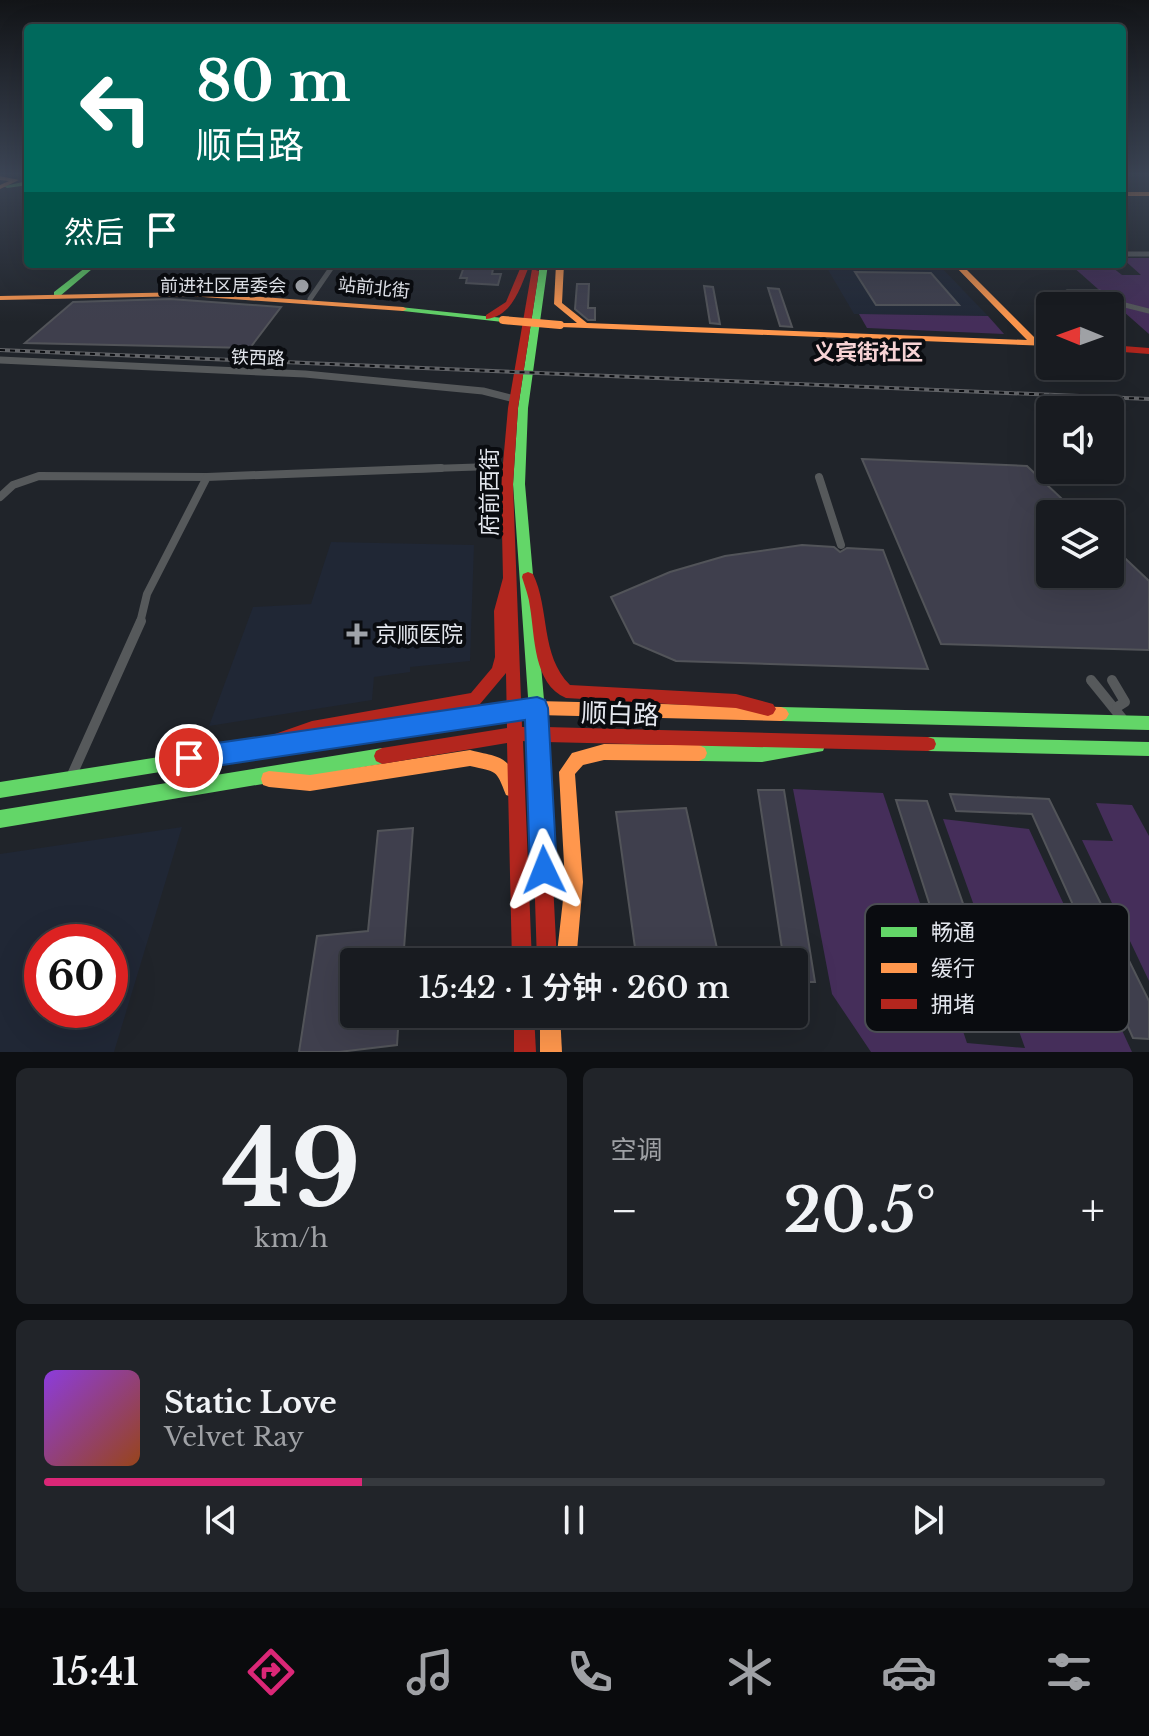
<!DOCTYPE html>
<html lang="zh">
<head>
<meta charset="utf-8">
<style>
  :root { --surface:#181b20; --page:#212429; --text:#f1f3f6; --muted:#9fa1a5; --line:#36393e; --accent:#db2777 }
  body { margin:0; font-family:"Libre Baskerville","Noto Sans SC",serif; background:var(--page); color:var(--text); height:100vh; display:flex; flex-direction:column; font-size:30px; white-space:nowrap }
  * { box-sizing:border-box; margin:0 }
  p { font-size:26px; color:var(--muted) }
  .icon { flex:none; width:44px; height:44px; fill:none; stroke:currentColor; stroke-width:2; stroke-linecap:round; stroke-linejoin:round }
  .map { position:relative; height:1052px; overflow:hidden }
  .side { display:flex; flex-direction:column; gap:16px; padding:16px; background:#0d0f12; flex:1 }
  .side>* { flex:none }
  .banner { position:absolute; left:24px; top:24px; width:1102px; height:244px; border-radius:8px; box-shadow:0 8px 32px #0002,0 0 0 2px var(--line); background:#00695c; color:#fff; overflow:hidden }
  .needle { width:52px; rotate:271deg }
  .tools { position:absolute; left:1036px; top:292px; display:grid; gap:16px }
  .tools a { display:grid; place-items:center; width:88px; height:88px; border-radius:8px; background:var(--surface); box-shadow:0 8px 32px #0002,0 0 0 2px var(--line); font-size:40px }
  .speed { position:absolute; left:24px; top:924px; display:flex; gap:16px; font-size:40px; font-weight:700; text-align:center }
  .speed>* { display:grid; place-content:center; width:104px; height:104px; border-radius:50%; background:var(--surface); box-shadow:0 8px 32px #0002,0 0 0 2px var(--line); line-height:1 }
  .speed .limit { border:12px solid #d22; background:#fff; color:#111 }
  .pin { position:absolute; display:grid; place-items:center; width:68px; height:68px; color:#fff; margin:-34px; border:4px solid #fff; border-radius:50%; box-shadow:0 2px 8px #0007 }
  .me { position:absolute; width:88px; margin:-44px; rotate:358deg; stroke-linejoin:round; filter:drop-shadow(0 0 6px #0008) }
  .turn { display:flex; align-items:center; gap:28px; height:168px; padding:0 40px; font-size:36px }
  .turn .icon { width:104px; height:104px; stroke-width:2.5 }
  .turn b { display:block; font-size:56px; line-height:68px }
  .then { display:flex; align-items:center; height:76px; padding:0 40px; background:#0003; gap:16px; font-size:30px }
  .big { font-size:60px; font-weight:600; line-height:1.1 }
  .side .tile { flex:1; display:flex; flex-direction:column; justify-content:center; gap:12px; min-width:0; padding:0 28px; border-radius:12px; background:var(--page) }
  .side .dial { align-items:center; gap:0 }
  .dial b { font-size:104px; line-height:1 }
  .song { display:flex; align-items:center; gap:24px }
  .cover { width:96px; height:96px; border-radius:12px; background:linear-gradient(135deg,hsl(270 70% 55%),hsl(20 70% 35%)) }
  .played { height:8px; border-radius:4px; background:linear-gradient(90deg,var(--accent) 30%,var(--line) 30%) }
  .keys { display:flex; justify-content:space-around; direction:ltr }
  .heat { display:flex; justify-content:space-between; align-items:center; font-size:44px; direction:ltr }
  .side .tiles { flex:1; display:grid; gap:16px; grid-template-columns:1fr 1fr }
  .tile:last-child { grid-column:span 2 }
  .trip { position:absolute; left:340px; top:948px; width:468px; height:80px; border-radius:8px; background:var(--surface); box-shadow:0 8px 32px #0002,0 0 0 2px var(--line); font-weight:600; line-height:80px; text-align:center }
  .menu { display:flex; height:128px; justify-content:space-around; align-items:center; background:#0a0b0d; color:var(--muted) }
  .menu .icon { width:56px; height:56px }
  .menu .selected { color:var(--accent) }
  .menu b { font-size:36px; color:var(--text) }
  .map>svg:first-child { display:block }
  .built { fill:#202735; fill-rule:evenodd }
  .green { fill:#452e5a }
  .building { fill:#3f3f4d; stroke:#525459; stroke-width:2 }
  .lines { fill:none; stroke-linecap:round; stroke-linejoin:round }
  .street-far3 { stroke:#56595b; stroke-width:5 }
  .street-far2 { stroke:#56595b; stroke-width:7 }
  .street-far1 { stroke:#56595b; stroke-width:8 }
  .street { stroke:#56595b; stroke-width:10 }
  .fast { fill:#63d668; fill-rule:evenodd }
  .slow { fill:#ff974d; fill-rule:evenodd }
  .jam { fill:#b3261e; fill-rule:evenodd }
  .rail-casing { stroke:#606266; stroke-width:4 }
  .rail { stroke:#0a0c10; stroke-width:2; stroke-dasharray:5; stroke-linecap:butt }
  .slow-bridge { stroke:#ff974d; stroke-width:8 }
  .route { fill:#1a73e8; stroke:#114b97; stroke-width:2 }
  .poi-dot { fill:#9fa3a9; stroke:#0a0c10; stroke-width:3 }
  .labels { text-anchor:middle; stroke-width:8; stroke-linejoin:round; paint-order:stroke }
  .far-poi-label { font-size:18px; fill:#e4e7ee; stroke:#0a0c10; text-anchor:end }
  .far-street-label { font-size:18px; fill:#e4e7ee; stroke:#0a0c10 }
  .far-quarter-label { font-size:22px; font-weight:bold; fill:#f7d3d5; stroke:#0a0c10 }
  .street-label { font-size:22px; fill:#e4e7ee; stroke:#0a0c10 }
  .poi-label { font-size:22px; fill:#e4e7ee; stroke:#0a0c10; text-anchor:start }
  .near-street-label { font-size:26px; fill:#e4e7ee; stroke:#0a0c10 }
  .key { fill:#0a0c10; stroke:#4b4e53; stroke-width:2 }
  .key-label { font-size:22px; fill:#e4e7ee }
</style>
</head>
<body>
<div class="map">
<svg width="1149" height="1052" viewBox="0 0 1149 1052">
  <rect width="100%" height="100%" fill="#20242a"/>
  <g class="built">
    <polygon points="847,264 938,264 988,316 854,314 827,268 847,268"/>
    <polygon points="331,542 474,545 470,661 410,667 410,672 374,677 372,700 209,726 253,607 311,604"/>
    <path d="M182,827L114,1052H0V854ZM42,942H110V1010H42Z"/>
  </g>
  <g class="green">
    <polygon points="1122,258 1149,258 1149,334 1072,266 1108,264 1122,275 1141,275"/>
    <polygon points="859,314 988,316 1004,334 867,328"/>
    <polygon points="793,789 883,793 967,1043 1025,1048 943,819 1029,829 1132,1052 871,1052 832,994"/>
    <polygon points="1096,803 1132,805 1149,836 1149,981 1082,840 1113,841"/>
  </g>
  <g class="building">
    <polygon points="465,264 494,264 492,274 501,274 498,285 466,283 467,278 460,278"/>
    <polygon points="855,272 931,273 959,305 876,305"/>
    <polygon points="577,284 589,284 588,308 595,308 595,320 588,320 575,309"/>
    <polygon points="704,286 713,287 720,324 710,323"/>
    <polygon points="768,288 779,289 792,327 780,326"/>
    <polygon points="170,299 281,307 250,348 25,343 73,302"/>
    <polygon points="862,459 1027,466 1078,514 1050,514 1050,574 1110,574 1110,544 1149,581 1149,650 941,644"/>
    <polygon points="802,545 834,547 840,552 847,548 883,550 928,669 676,661 634,643 611,597 670,572 725,556"/>
    <polygon points="758,790 784,790 815,982 794,982 794,962 784,962"/>
    <polygon points="950,794 1049,799 1149,1001 1149,1039 1133,1038 1032,814 956,811"/>
    <polygon points="896,800 927,801 1006,1026 968,1024"/>
    <polygon points="686,808 720,962 637,962 616,812"/>
    <polygon points="413,828 403,962 354,962 354,1014 399,1014 397,1045 339,1052 299,1052 317,936 368,931 378,831"/>
    <polygon points="644,1014 731,1014 733,1022 646,1028"/>
  </g>
  <g class="lines">
    <g class="street-far3">
      <polyline points="1122,254 1149,254"/>
      <polyline points="1067,292 1100,292 1117,303 1149,311"/>
      <polyline points="310,299 334,264"/>
    </g>
    <g class="street-far2">
      <polyline points="0,360 305,374 483,391 514,399"/>
      <polyline points="387,470 507,466"/>
    </g>
    <g class="street-far1">
      <polyline points="819,477 841,545"/>
      <polyline points="0,497 13,485 39,476 207,477"/>
      <polyline points="140,623 147,594 207,477 441,468"/>
    </g>
    <g class="street">
      <polyline points="1091,680 1125,722"/>
      <polyline points="1112,680 1125,702 1117,707"/>
      <polyline points="71,777 141,621"/>
    </g>
    <g class="fast">
      <polygon points="28,181 28,185 7,188 4,186"/>
      <polygon points="90,264 98,264 60,296 54,296 54,292"/>
      <polygon points="540,264 548,264 528,408 525,484 545,711 542,716 537,718 532,716 529,711 513,484 518,408"/>
      <polygon points="400,307 503,318 507,320 503,322 403,311 399,309"/>
      <polygon points="781,707 1149,716 1149,730 781,721 776,719 773,714 776,709"/>
      <polygon points="363,725 369,727 371,732 369,737 363,739 0,798 0,782"/>
      <polygon points="928,737 1149,742 1149,756 928,751 922,749 920,744 922,739"/>
      <polygon points="817,739 823,741 825,746 823,751 762,762 699,761 693,758 691,753 693,748 699,745 762,746"/>
      <polygon points="382,748 388,751 390,756 388,761 382,764 0,828 0,810"/>
    </g>
    <g class="slow">
      <polygon points="0,176 19,180 0,189 0,185 9,181 0,180"/>
      <rect x="1122" y="192" width="27" height="4"/>
      <polygon points="556,264 564,264 562,303 587,323 1027,340 953,264 961,264 1037,340 1050,340 1050,346 560,327 556,325 557,323 577,323 554,304"/>
      <polygon points="189,292 403,307 407,309 403,311 189,296 0,300 0,296"/>
      <polygon points="537,701 781,707 786,709 789,714 786,719 781,721 537,715 363,739 357,737 355,732 357,727 363,725"/>
      <polygon points="604,744 699,745 705,748 707,753 705,758 699,761 604,760 583,765 575,774 583,882 576,962 556,962 565,882 559,772 572,753"/>
      <path d="M470,750C502,758 509,755 520,789L518,795L512,797L506,795C496,769 497,772 470,766L310,791L269,787L263,785L261,779L263,773L269,771L310,775Z"/>
      <polygon points="540,1014 560,1014 562,1052 540,1052"/>
    </g>
    <g class="jam">
      <path d="M522,264H530C521,285 513,317 486,319V315L506,302Z"/>
      <polygon points="532,269 539,271 518,408 513,485 522,727 530,727 529,711 532,706 537,704 542,706 545,711 546,727 928,737 934,739 936,744 934,749 928,751 546,742 557,962 537,962 530,742 523,741 532,962 512,962 507,743 382,764 376,761 374,756 376,751 382,748 507,728 506,673 480,704 475,706 312,735 281,746 275,744 273,739 275,734 312,721 471,693 492,668 495,657 494,611 503,578 501,485 508,408"/>
      <polygon points="1110,345 1149,348 1149,354 1110,351"/>
      <path d="M528,572L533,574C550,609 540,655 570,685L736,694L773,704L776,709L773,714L768,716L736,708L566,698C533,684 535,636 530,607C529,597 525,587 522,577L523,574Z"/>
      <polygon points="514,1014 534,1014 536,1052 514,1052"/>
    </g>
    <defs>
      <polyline id="rail" points="0,350 1149,399"/>
    </defs>
    <use href="#rail" class="rail-casing"/>
    <use href="#rail" class="rail"/>
    <polyline class="slow-bridge" points="503,320 560,325"/>
  </g>
  <linearGradient id="sky" x2="0" y2="1"><stop stop-color="#121417"/><stop offset="0.54" stop-color="#3c4555"/><stop offset="1" stop-color="#3c4555" stop-opacity="0"/></linearGradient>
  <rect width="1149" height="322" fill="url(#sky)"/>
  <polygon class="route" points="537,697 545,700 548,708 557,870 553,880 544,884 534,880 530,870 525,720 189,770 180,766 177,758 180,750 189,747"/>
  <g class="poi-dot">
    <circle cx="302" cy="286" r="8"/>
    <path d="M353 622h8v8h8v8h-8v8h-8v-8h-8v-8h8z"/>
  </g>
  <g class="labels">
    <g class="far-poi-label">
      <text x="286" y="292">前进社区居委会</text>
    </g>
    <g class="far-street-label">
      <text transform="translate(374 288) rotate(6)" y="6">站前北街</text>
      <text transform="translate(258 358) rotate(2)" y="6">铁西路</text>
    </g>
    <g class="far-quarter-label">
      <text x="868" y="360">义宾街社区</text>
    </g>
    <g class="street-label">
      <text transform="translate(489 492) rotate(-90)" y="8">府前西街</text>
    </g>
    <g class="poi-label">
      <text x="375" y="642">京顺医院</text>
    </g>
    <g class="near-street-label">
      <text transform="translate(620 714) rotate(2)" y="9">顺白路</text>
    </g>
  </g>
  <rect x="865" y="904" width="264" height="128" rx="12" class="key"/>
  <rect x="881" y="927" width="36" height="10" fill="#63d668"/>
  <rect x="881" y="963" width="36" height="10" fill="#ff974d"/>
  <rect x="881" y="999" width="36" height="10" fill="#b3261e"/>
  <g class="key-label">
    <text x="931" y="940">畅通</text>
    <text x="931" y="976">缓行</text>
    <text x="931" y="1012">拥堵</text>
  </g>
</svg>
<div class="tools">
<a><svg class="needle" viewBox="-14 -14 28 28"><path d="M0-13l5 13h-10z" fill="#e53935"/><path d="M0 13l5-13h-10z" fill="#9fa1a5"/></svg></a>
<a><svg class="icon" aria-label="sound" viewBox="0 0 24 24"><path d="M4 9h4l5-4v14l-5-4H4zM17 9q2 3 0 6"/></svg></a>
<a><svg class="icon" aria-label="layers" viewBox="0 0 24 24"><path d="M12 4l9 5-9 5-9-5zM3 14l9 5 9-5"/></svg></a>
</div>
<div class="speed"><div class="limit">60</div></div>
<div class="pin" style="left:189px;top:758px;background:#d93025"><svg class="icon" aria-label="arrive" viewBox="0 0 24 24"><path d="M6 21V4h12l-3 4 3 4H6"/></svg></div>
<svg class="me" style="left:544px;top:870px" viewBox="-20 -20 40 40"><path d="M0-17L14 15 0 8-14 15z" fill="#1a73e8" stroke="#fff" stroke-width="4"/></svg>
<div class="trip">15:42 · 1 分钟 · 260 m</div>
<div class="banner">
<div class="turn"><svg class="icon" aria-label="left" viewBox="0 0 24 24"><path d="M17 20v-9H6M10 6l-5 5 5 5"/></svg><div><b>80 m</b>顺白路</div></div>
<div class="then">然后<svg class="icon" aria-label="arrive" viewBox="0 0 24 24"><path d="M6 21V4h12l-3 4 3 4H6"/></svg></div>
</div>
</div>
<section class="side">
<div class="tiles">
<div class="tile dial"><b>49</b><p>km/h</p></div>
<div class="tile"><p>空调</p>
<div class="heat"><a>−</a><b class="big">20.5°</b><a>+</a></div>
</div>
<div class="tile">
<div class="song"><i class="cover"></i><div><b>Static Love</b><p>Velvet Ray</p></div></div>
<div class="played"></div>
<div class="keys"><svg class="icon" aria-label="previous" viewBox="0 0 24 24"><path d="M18 5L8 12l10 7zM5 5v14"/></svg><svg class="icon" aria-label="pause" viewBox="0 0 24 24"><path d="M8 5v14M16 5v14"/></svg><svg class="icon" aria-label="next" viewBox="0 0 24 24"><path d="M6 5l10 7-10 7zM19 5v14"/></svg></div>
</div>
</div>
</section>
<nav class="menu">
<b>15:41</b>
<svg class="icon selected" aria-label="directions" viewBox="0 0 24 24"><path d="M12 3l9 9-9 9-9-9zM9 14v-3h6M13 9l2 2-2 2"/></svg>
<svg class="icon" aria-label="music" viewBox="0 0 24 24"><path d="M9 18V5l10-2v13"/><circle cx="6" cy="18" r="3"/><circle cx="16" cy="16" r="3"/></svg>
<svg class="icon" aria-label="phone" viewBox="0 0 24 24"><path d="M5 4h4l2 5-3 2q2 4 5 5l2-3 5 2v4C11 20 4 13 5 4z"/></svg>
<svg class="icon" aria-label="climate" viewBox="0 0 24 24"><path d="M12 3v18M4 7l16 10M4 17L20 7"/></svg>
<svg class="icon" aria-label="car" viewBox="0 0 24 24"><path d="M5 17H2v-5l4-1 3-4h7l3 4 3 1v5h-3M9 17h6M6 11h13"/><circle cx="7" cy="17" r="2"/><circle cx="17" cy="17" r="2"/></svg>
<svg class="icon" aria-label="filters" viewBox="0 0 24 24"><path d="M4 7h16M4 17h16"/><circle cx="9" cy="7" r="2"/><circle cx="15" cy="17" r="2"/></svg>
</nav>
</body>
</html>
